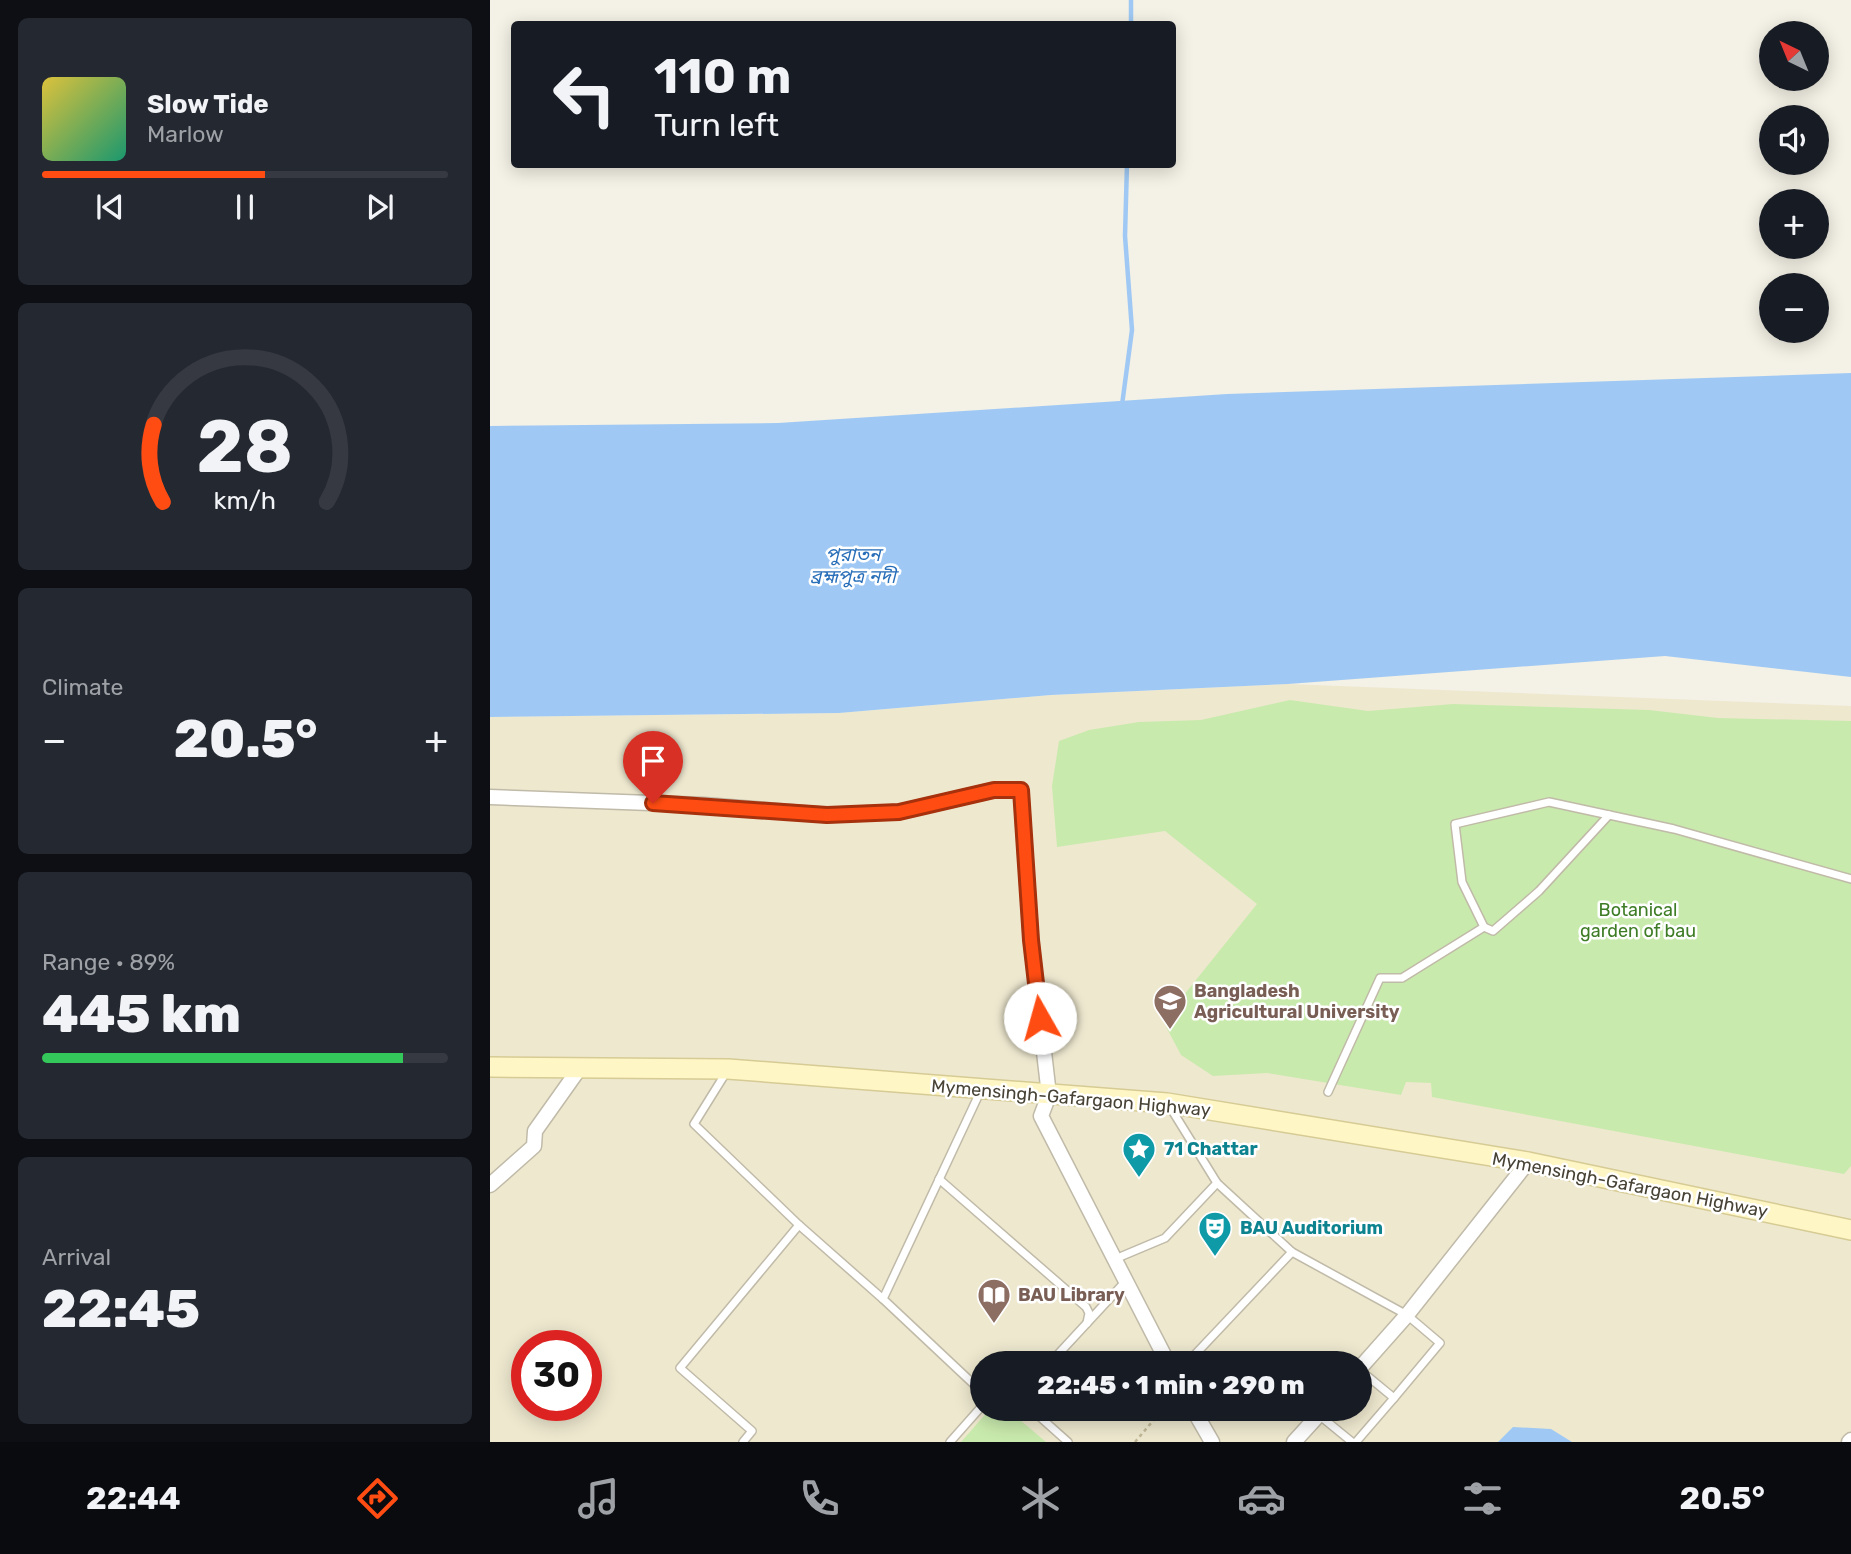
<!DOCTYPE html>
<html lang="en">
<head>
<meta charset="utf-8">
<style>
  :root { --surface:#171b24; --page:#242831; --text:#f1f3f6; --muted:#9ea1a6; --line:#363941; --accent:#ff4c12 }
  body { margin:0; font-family:Rubik,"Noto Sans Bengali",sans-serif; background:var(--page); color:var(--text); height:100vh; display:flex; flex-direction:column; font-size:26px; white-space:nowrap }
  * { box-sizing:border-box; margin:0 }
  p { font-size:23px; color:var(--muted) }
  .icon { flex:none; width:38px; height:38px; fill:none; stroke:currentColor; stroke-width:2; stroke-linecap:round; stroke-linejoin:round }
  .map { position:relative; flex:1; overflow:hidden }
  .side { display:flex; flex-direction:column; gap:18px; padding:18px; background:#0d0f14; width:490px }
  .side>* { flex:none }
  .banner { position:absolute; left:21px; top:21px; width:665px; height:147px; border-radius:7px; box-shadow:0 4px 18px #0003; background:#171b24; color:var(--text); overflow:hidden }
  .needle { width:46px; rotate:317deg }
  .tools { position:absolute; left:1269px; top:21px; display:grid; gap:14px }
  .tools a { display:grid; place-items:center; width:70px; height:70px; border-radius:50%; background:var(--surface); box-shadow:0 4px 18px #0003; font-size:35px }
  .speed { position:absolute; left:21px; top:1330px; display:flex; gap:14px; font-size:35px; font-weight:700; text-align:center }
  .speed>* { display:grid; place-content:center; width:91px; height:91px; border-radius:50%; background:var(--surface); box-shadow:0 4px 18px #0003; line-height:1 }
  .speed .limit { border:10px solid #d22; background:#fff; color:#111 }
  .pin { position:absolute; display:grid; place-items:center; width:60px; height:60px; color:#fff; margin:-72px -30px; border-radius:50% 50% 50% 0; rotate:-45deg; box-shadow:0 0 7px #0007 }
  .pin .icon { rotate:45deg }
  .me { position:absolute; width:77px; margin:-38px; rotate:353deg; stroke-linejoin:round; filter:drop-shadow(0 0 5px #0008) }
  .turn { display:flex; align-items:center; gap:24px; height:147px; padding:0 28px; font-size:32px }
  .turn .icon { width:91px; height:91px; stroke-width:2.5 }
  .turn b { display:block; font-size:49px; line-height:60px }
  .big { font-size:52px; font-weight:800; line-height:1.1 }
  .side .tile { flex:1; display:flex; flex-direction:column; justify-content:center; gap:10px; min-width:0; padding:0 24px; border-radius:10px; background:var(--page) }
  .side .dial { align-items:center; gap:0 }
  .dial svg { height:182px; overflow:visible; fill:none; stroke:var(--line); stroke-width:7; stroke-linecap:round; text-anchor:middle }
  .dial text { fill:var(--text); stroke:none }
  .song { display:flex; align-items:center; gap:21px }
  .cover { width:84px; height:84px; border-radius:10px; background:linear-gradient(135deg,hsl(50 70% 55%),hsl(160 70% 35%)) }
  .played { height:7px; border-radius:4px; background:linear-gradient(90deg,var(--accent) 55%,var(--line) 55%) }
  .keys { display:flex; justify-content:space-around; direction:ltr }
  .heat { display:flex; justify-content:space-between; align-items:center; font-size:38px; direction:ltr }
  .charge { height:10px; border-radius:5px; background:linear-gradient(90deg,#34c759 89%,var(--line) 0) }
  .trip { position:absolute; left:480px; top:1351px; width:402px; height:70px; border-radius:35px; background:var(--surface); box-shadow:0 4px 18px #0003; font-weight:800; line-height:70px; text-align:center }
  .menu { display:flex; height:112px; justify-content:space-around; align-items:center; background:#090b0e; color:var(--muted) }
  .menu .icon { width:49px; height:49px }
  .menu .on { color:var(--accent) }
  .menu b { font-size:32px; color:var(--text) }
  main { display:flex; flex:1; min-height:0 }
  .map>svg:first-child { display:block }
  .education { fill:#eee8cf; fill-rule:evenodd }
  .green { fill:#c9eaad }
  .water { fill:#9fc9f4 }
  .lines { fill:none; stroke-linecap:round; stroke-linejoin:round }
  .stream { stroke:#9fc9f4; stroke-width:4.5 }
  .lane-casing { stroke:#c0baa8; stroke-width:10 }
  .street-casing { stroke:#c0baa8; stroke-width:17 }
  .secondary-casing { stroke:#d6cb94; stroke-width:22 }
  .path { stroke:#c2b899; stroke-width:2.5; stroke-dasharray:3.5 3.5; stroke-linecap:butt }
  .lane { stroke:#fff; stroke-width:7 }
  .street { stroke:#fff; stroke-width:14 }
  .secondary { stroke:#fff6c5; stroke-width:19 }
  .route-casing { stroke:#a6310c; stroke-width:18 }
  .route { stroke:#ff4c12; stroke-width:12 }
  .labels { text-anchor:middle; stroke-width:5; stroke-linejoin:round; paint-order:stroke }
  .park-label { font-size:18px; fill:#3e7c25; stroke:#fff }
  .education-label { font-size:18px; font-weight:bold; fill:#785e54; stroke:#fff; text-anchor:start }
  .street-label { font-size:18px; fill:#474235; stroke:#fff }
  .culture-label { font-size:18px; font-weight:bold; fill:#0d838f; stroke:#fff; text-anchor:start }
  .water-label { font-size:19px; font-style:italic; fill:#286eb9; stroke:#fff }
</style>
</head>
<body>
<main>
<section class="side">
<div class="tile">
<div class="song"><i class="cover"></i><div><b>Slow Tide</b><p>Marlow</p></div></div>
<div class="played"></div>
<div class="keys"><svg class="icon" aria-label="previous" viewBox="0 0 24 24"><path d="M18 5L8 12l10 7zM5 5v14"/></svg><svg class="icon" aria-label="pause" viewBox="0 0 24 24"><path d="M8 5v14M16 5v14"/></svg><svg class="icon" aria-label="next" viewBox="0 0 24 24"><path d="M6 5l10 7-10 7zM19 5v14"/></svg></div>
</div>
<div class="tile dial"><svg viewBox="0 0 100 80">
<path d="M14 69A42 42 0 1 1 86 69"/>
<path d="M14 69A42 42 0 0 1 10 35" stroke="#ff4c12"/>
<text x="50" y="56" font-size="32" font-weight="700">28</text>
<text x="50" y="72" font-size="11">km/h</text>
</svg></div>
<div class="tile"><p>Climate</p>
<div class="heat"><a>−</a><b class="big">20.5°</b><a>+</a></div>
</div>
<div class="tile"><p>Range · 89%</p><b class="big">445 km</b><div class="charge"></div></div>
<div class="tile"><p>Arrival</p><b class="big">22:45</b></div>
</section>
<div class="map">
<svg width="1361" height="1442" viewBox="0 0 1361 1442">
  <rect width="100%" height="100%" fill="#f4f1e6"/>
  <path class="education" d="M798,684L1361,706V1442H0V717L349,713L561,695ZM37,1346H96V1405H37ZM492,1363H870V1409H492Z"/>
  <g class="green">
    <polygon points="800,700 878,711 963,704 1159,710 1228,718 1361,721 1361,1166 1354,1174 942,1097 941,1083 916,1082 911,1095 777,1073 723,1076 691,1055 673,1021 767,904 675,831 567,847 562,786 569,741 599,730 649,722 711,720"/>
    <polygon points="500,1409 517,1409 556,1442 471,1442"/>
  </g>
  <g class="water">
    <polygon points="1361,373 1361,677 1175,656 798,684 561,695 349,713 0,717 0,426 288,423 737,394"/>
    <polygon points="1023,1427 1061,1429 1082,1442 1008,1442"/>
  </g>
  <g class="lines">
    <g class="stream">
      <polyline points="641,24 641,0"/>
      <polyline points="632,405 642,330 635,236 637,164"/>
    </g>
    <defs>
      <g id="lane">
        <polyline points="994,927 1003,931 1049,891 1119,815"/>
        <polyline points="237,1071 204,1124 309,1225 190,1368 262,1431 253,1442"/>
        <polyline points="838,1092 890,978 912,978 994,927 972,882 965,824 1059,802 1184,829 1361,879"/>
        <polyline points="449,1179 596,1307 599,1313 597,1323"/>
        <polyline points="727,1183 802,1252 917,1315 950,1343 904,1398"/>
        <polyline points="309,1225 393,1299 492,1392"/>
        <polyline points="625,1259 675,1238 727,1183 680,1107"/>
        <polyline points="393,1299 491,1090"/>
        <polyline points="560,1363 635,1282"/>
        <polyline points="697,1363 802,1252"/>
        <polyline points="541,1409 578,1442"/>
        <polyline points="829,1415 862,1442"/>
        <polyline points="460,1442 492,1406"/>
        <polyline points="866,1442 904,1398 870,1370"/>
      </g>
      <g id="street">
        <polyline points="0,797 214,805 337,815 409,812 504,790 531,790 541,940 559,1095 551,1116 678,1363"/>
        <polyline points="0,1185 44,1146 45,1131 89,1069"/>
        <polyline points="870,1368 917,1315 1038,1162"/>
        <polyline points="703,1409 722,1442"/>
        <polyline points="804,1442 834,1409"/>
        <polyline points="1359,1442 1361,1440"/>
      </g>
      <polyline id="secondary" points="0,1067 238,1069 677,1103 1038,1162 1361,1230"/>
    </defs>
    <use href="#lane" class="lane-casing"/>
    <use href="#street" class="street-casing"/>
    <use href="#secondary" class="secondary-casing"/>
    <polyline class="path" points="645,1442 673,1409"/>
    <use href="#lane" class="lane"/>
    <use href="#street" class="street"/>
    <use href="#secondary" class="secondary"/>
  </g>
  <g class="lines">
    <defs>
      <polyline id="route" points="163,803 337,815 409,812 504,790 531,790 541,940 550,1018"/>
    </defs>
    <use href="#route" class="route-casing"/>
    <use href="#route" class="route"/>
  </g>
  <defs>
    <symbol id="university-pin" viewBox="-11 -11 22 30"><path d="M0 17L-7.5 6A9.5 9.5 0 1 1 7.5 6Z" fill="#8d6e63" stroke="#fff"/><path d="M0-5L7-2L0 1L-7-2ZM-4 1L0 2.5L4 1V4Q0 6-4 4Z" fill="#fff"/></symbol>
    <symbol id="sight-pin" viewBox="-11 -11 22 30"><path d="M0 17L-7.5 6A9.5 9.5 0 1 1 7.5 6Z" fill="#0f9aa8" stroke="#fff"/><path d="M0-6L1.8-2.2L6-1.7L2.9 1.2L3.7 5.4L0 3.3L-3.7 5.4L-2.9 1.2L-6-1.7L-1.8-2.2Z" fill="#fff"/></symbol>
    <symbol id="theatre-pin" viewBox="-11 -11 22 30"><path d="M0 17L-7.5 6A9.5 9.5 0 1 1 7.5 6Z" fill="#0f9aa8" stroke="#fff"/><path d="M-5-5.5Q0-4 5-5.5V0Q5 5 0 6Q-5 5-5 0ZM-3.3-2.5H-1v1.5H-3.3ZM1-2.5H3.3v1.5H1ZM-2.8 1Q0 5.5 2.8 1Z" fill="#fff"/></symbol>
    <symbol id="library-pin" viewBox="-11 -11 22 30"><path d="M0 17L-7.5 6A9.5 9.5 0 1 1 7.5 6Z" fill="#8d6e63" stroke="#fff"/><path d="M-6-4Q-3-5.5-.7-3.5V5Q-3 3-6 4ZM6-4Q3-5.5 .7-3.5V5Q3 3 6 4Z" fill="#fff"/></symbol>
  </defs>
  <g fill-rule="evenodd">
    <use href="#university-pin" x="661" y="982" width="38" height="52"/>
    <use href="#sight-pin" x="630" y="1130" width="38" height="52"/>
    <use href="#theatre-pin" x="706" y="1209" width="38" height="52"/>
    <use href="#library-pin" x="485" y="1276" width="38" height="52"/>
  </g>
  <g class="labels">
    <g class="park-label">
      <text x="1148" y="916">Botanical<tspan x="1148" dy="21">garden of bau</tspan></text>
    </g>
    <g class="education-label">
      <text x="704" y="997">Bangladesh<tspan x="704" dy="21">Agricultural University</tspan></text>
      <text x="528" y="1301">BAU Library</text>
    </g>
    <g class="street-label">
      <text transform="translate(581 1098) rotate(5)" y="6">Mymensingh-Gafargaon Highway</text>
      <text transform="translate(1140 1185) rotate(11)" y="6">Mymensingh-Gafargaon Highway</text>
    </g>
    <g class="culture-label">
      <text x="674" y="1155">71 Chattar</text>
      <text x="750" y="1234">BAU Auditorium</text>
    </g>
    <g class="water-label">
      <text x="363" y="561">পুরাতন<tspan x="363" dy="22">ব্রহ্মপুত্র নদী</tspan></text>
    </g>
  </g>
</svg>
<div class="tools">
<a><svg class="needle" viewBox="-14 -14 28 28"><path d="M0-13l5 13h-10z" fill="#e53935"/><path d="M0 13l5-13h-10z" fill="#9ea1a6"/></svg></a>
<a><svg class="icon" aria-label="sound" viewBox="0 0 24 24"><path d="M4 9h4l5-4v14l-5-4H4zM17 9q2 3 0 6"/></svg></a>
<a>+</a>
<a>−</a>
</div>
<div class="speed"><div class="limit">30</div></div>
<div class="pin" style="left:163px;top:803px;background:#d93025"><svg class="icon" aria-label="arrive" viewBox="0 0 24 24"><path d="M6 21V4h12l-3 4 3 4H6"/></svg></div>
<svg class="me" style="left:550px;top:1018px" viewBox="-20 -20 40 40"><circle r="19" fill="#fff"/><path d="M0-13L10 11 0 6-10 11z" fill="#ff4c12"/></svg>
<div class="trip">22:45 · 1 min · 290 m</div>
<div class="banner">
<div class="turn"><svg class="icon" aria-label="left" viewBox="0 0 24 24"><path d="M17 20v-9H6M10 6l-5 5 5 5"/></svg><div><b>110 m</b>Turn left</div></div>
</div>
</div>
</main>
<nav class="menu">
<b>22:44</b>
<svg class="icon on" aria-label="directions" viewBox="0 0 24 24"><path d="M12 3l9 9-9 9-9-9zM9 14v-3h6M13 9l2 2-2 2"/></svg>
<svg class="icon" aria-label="music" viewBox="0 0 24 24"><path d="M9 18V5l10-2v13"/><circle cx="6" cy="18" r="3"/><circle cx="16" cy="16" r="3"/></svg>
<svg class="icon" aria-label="phone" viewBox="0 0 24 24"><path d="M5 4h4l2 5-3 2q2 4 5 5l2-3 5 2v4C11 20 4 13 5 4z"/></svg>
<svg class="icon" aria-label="climate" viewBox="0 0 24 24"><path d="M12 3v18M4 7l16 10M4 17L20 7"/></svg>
<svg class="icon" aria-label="car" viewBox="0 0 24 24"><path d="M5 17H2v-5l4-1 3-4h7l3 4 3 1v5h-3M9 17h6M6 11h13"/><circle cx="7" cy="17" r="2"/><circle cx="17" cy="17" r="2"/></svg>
<svg class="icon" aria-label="filters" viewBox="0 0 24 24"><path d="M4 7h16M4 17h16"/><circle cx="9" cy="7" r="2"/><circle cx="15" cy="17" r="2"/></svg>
<b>20.5°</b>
</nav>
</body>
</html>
